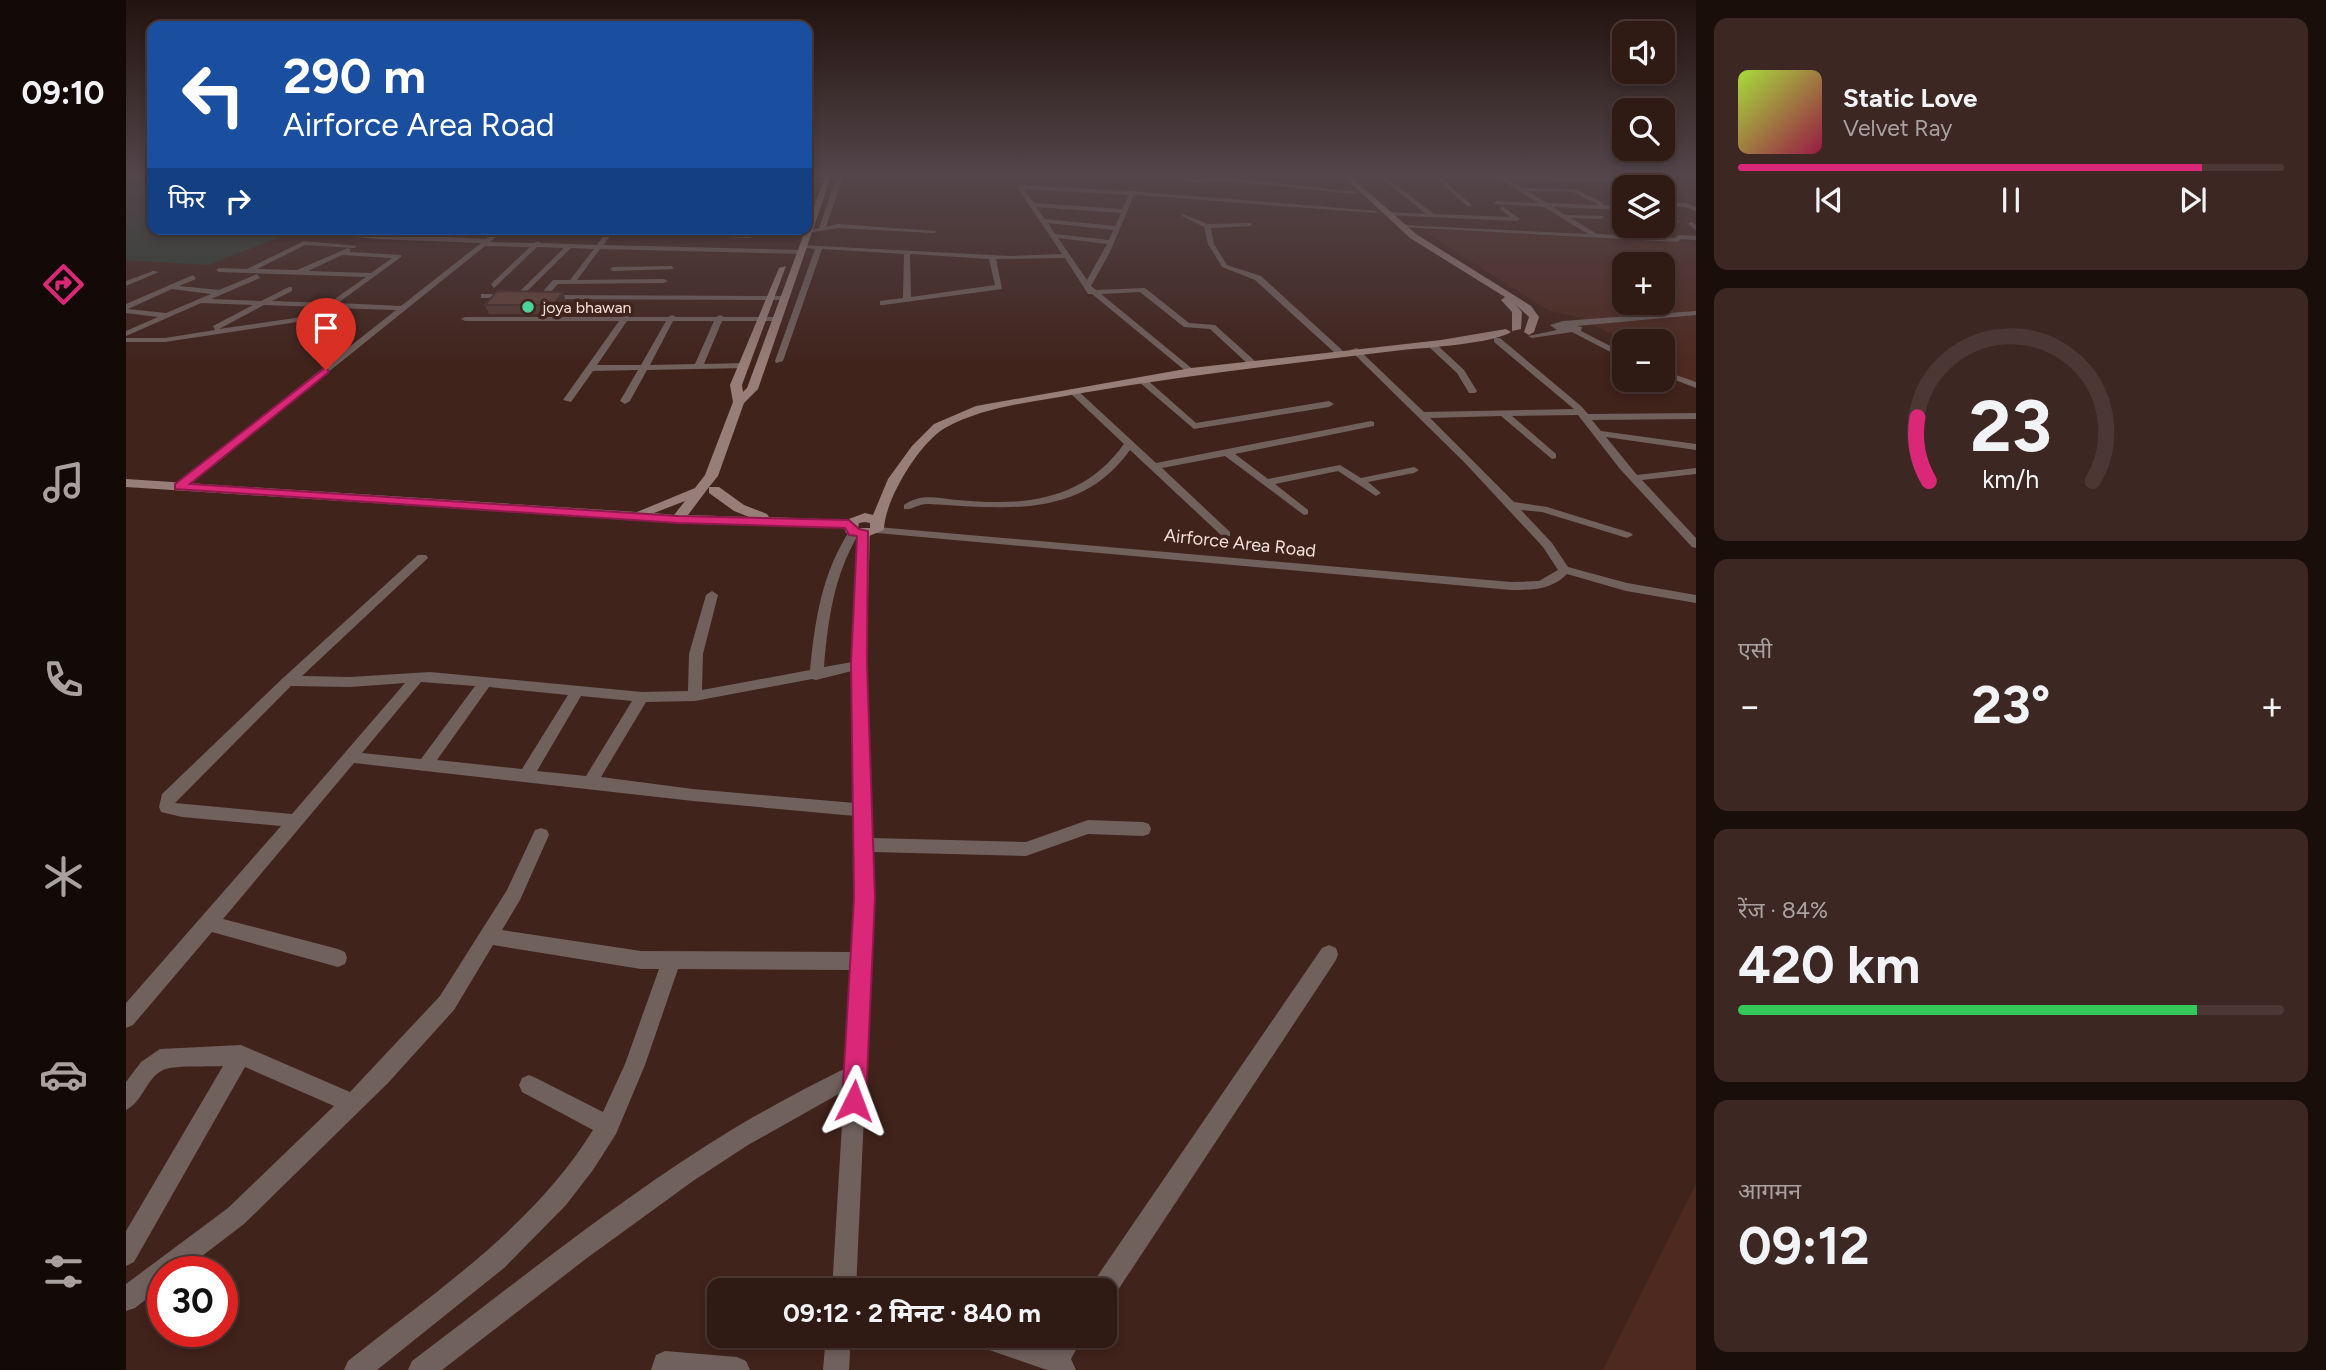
<!DOCTYPE html>
<html lang="hi">
<head>
<meta charset="utf-8">
<style>
  :root { --surface:#301a14; --page:#3c2722; --text:#f1f3f6; --muted:#a8a1a0; --line:#4b3834; --accent:#db2777 }
  body { margin:0; font-family:Figtree,"Noto Sans Devanagari",sans-serif; background:var(--page); color:var(--text); height:100vh; display:flex; flex-direction:column; font-size:26px; white-space:nowrap }
  * { box-sizing:border-box; margin:0 }
  p { font-size:23px; color:var(--muted) }
  .icon { flex:none; width:38px; height:38px; fill:none; stroke:currentColor; stroke-width:2; stroke-linecap:round; stroke-linejoin:round }
  .map { position:relative; flex:1; overflow:hidden }
  .drawer { display:flex; flex-direction:column; gap:18px; padding:18px; background:#1a0e0b; width:630px }
  .drawer>* { flex:none }
  .banner { position:absolute; left:21px; top:21px; width:665px; height:214px; border-radius:14px; box-shadow:0 4px 10px #0003,0 0 0 2px var(--line); background:#1a4fa0; color:#fff; overflow:hidden }
  .fabs { position:absolute; left:1486px; top:21px; display:grid; gap:14px }
  .fabs a { display:grid; place-items:center; width:63px; height:63px; border-radius:14px; background:var(--surface); box-shadow:0 4px 10px #0003,0 0 0 2px var(--line); font-size:35px }
  .speed { position:absolute; left:21px; top:1256px; display:flex; gap:14px; font-size:35px; font-weight:700; text-align:center }
  .speed>* { display:grid; place-content:center; width:91px; height:91px; border-radius:50%; background:var(--surface); box-shadow:0 4px 10px #0003,0 0 0 2px var(--line); line-height:1 }
  .speed .limit { border:10px solid #d22; background:#fff; color:#111 }
  .pin { position:absolute; display:grid; place-items:center; width:60px; height:60px; color:#fff; margin:-72px -30px; border-radius:50% 50% 50% 0; rotate:-45deg; box-shadow:0 0 7px #0007 }
  .pin .icon { rotate:45deg }
  .me { position:absolute; width:77px; margin:-38px; rotate:3deg; stroke-linejoin:round; filter:drop-shadow(0 0 5px #0008) }
  .turn { display:flex; align-items:center; gap:24px; height:147px; padding:0 21px; font-size:32px }
  .turn .icon { width:91px; height:91px; stroke-width:2.5 }
  .turn b { display:block; font-size:49px; line-height:60px }
  .then { display:flex; align-items:center; height:66px; padding:0 21px; background:#0003; gap:14px; font-size:26px }
  .big { font-size:52px; font-weight:700; line-height:1.1 }
  .drawer .widget { flex:1; display:flex; flex-direction:column; justify-content:center; gap:10px; min-width:0; padding:0 24px; border-radius:14px; background:var(--page) }
  .drawer .dial { align-items:center; gap:0 }
  .dial svg { height:182px; overflow:visible; fill:none; stroke:var(--line); stroke-width:7; stroke-linecap:round; text-anchor:middle }
  .dial text { fill:var(--text); stroke:none }
  .song { display:flex; align-items:center; gap:21px }
  .cover { width:84px; height:84px; border-radius:10px; background:linear-gradient(135deg,hsl(80 70% 55%),hsl(340 70% 35%)) }
  .played { height:7px; border-radius:4px; background:linear-gradient(90deg,var(--accent) 85%,var(--line) 85%) }
  .keys { display:flex; justify-content:space-around; direction:ltr }
  .heat { display:flex; justify-content:space-between; align-items:center; font-size:38px; direction:ltr }
  .charge { height:10px; border-radius:5px; background:linear-gradient(90deg,#34c759 84%,var(--line) 0) }
  .trip { position:absolute; left:581px; top:1278px; width:410px; height:70px; border-radius:14px; background:var(--surface); box-shadow:0 4px 10px #0003,0 0 0 2px var(--line); font-weight:700; line-height:70px; text-align:center }
  main { display:flex; flex:1; min-height:0 }
  .tab-bar { display:flex; flex-direction:column; width:126px; justify-content:space-around; align-items:center; background:#130a08; color:var(--muted) }
  .tab-bar .icon { width:49px; height:49px }
  .tab-bar .current { color:var(--accent) }
  .tab-bar b { font-size:32px; color:var(--text) }
  .map>svg:first-child { display:block }
  .built { fill:#4e2920; fill-rule:evenodd }
  .green { fill:#293f34 }
  .lines { fill:none; stroke-linecap:round; stroke-linejoin:round }
  .street { fill:#70615d; fill-rule:evenodd }
  .secondary { fill:#977e78; fill-rule:evenodd }
  .wall { fill:#543932 }
  .shaded-wall { fill:#452e29 }
  .building { fill:#62423a; stroke:#452e29; stroke-width:2 }
  .route { fill:#db2777; stroke:#8e194d; stroke-width:2 }
  .poi-dot { fill:#4cd39b; stroke:#40231b; stroke-width:2.5 }
  .labels { text-anchor:middle; stroke-width:7; stroke-linejoin:round; paint-order:stroke }
  .far-poi-label { font-size:16px; fill:#f4e0db; stroke:#40231b; text-anchor:start }
  .street-label { font-size:18px; fill:#f4e0db; stroke:#40231b }
</style>
</head>
<body>
<main>
<nav class="tab-bar">
<b>09:10</b>
<svg class="icon current" aria-label="directions" viewBox="0 0 24 24"><path d="M12 3l9 9-9 9-9-9zM9 14v-3h6M13 9l2 2-2 2"/></svg>
<svg class="icon" aria-label="music" viewBox="0 0 24 24"><path d="M9 18V5l10-2v13"/><circle cx="6" cy="18" r="3"/><circle cx="16" cy="16" r="3"/></svg>
<svg class="icon" aria-label="phone" viewBox="0 0 24 24"><path d="M5 4h4l2 5-3 2q2 4 5 5l2-3 5 2v4C11 20 4 13 5 4z"/></svg>
<svg class="icon" aria-label="climate" viewBox="0 0 24 24"><path d="M12 3v18M4 7l16 10M4 17L20 7"/></svg>
<svg class="icon" aria-label="car" viewBox="0 0 24 24"><path d="M5 17H2v-5l4-1 3-4h7l3 4 3 1v5h-3M9 17h6M6 11h13"/><circle cx="7" cy="17" r="2"/><circle cx="17" cy="17" r="2"/></svg>
<svg class="icon" aria-label="filters" viewBox="0 0 24 24"><path d="M4 7h16M4 17h16"/><circle cx="9" cy="7" r="2"/><circle cx="15" cy="17" r="2"/></svg>
</nav>
<div class="map">
<svg width="1570" height="1370" viewBox="0 0 1570 1370">
  <rect width="100%" height="100%" fill="#40231b"/>
  <g class="built">
    <polygon points="1541,174 1570,174 1570,203 1537,192 1536,187 1511,183 1539,181"/>
    <path d="M1294,229L1562,243L1570,246V383L1537,369L1536,341H1498V354L1477,346L1498,340L1449,316L1423,311ZM1498,264H1536V303H1498Z"/>
    <polygon points="1570,1184 1570,1370 1477,1370"/>
  </g>
  <polygon class="green" points="0,174 26,174 26,229 174,229 83,265 0,260"/>
  <g class="lines">
    <g class="street">
      <polygon points="712,174 718,174 700,227 712,224 811,231 808,233 712,228 681,233 681,231 693,228"/>
      <polygon points="1028,174 1068,179 1098,177 1231,192 1228,194 1098,181 1068,183"/>
      <polygon points="1251,174 1255,174 1308,214 1384,217 1374,209 1376,206 1394,219 1391,221 1259,215 1261,212 1300,214"/>
      <polygon points="1322,174 1329,174 1326,176"/>
      <polygon points="1351,174 1357,174 1358,175 1355,177"/>
      <polygon points="1307,175 1311,175 1345,204 1345,206 1341,206"/>
      <path d="M1373,176H1377L1396,188L1450,189L1477,203V205L1498,206V210L1427,207L1439,215L1478,216L1476,219L1445,218L1471,234L1549,238L1552,235L1570,236V240L1555,239L1552,242L1273,227L1276,225L1462,234L1418,207L1368,204L1370,201L1412,203L1373,178ZM1401,191L1447,192L1473,205L1421,203Z"/>
      <polygon points="1499,178 1524,186 1525,187 1517,187 1497,181"/>
      <polygon points="681,179 703,182 681,183"/>
      <path d="M894,185L1006,191L1252,211L1249,213L1008,195L984,252L965,286L970,290L1019,288L1063,323L1089,325L1129,361V365H1123L1084,329L1058,327L1014,292L975,294L1069,371L1062,373L966,294H962L939,258L870,259L876,289L757,305H754V301L777,298L778,254L696,249L657,361L650,363L649,361L689,249L675,247V245L884,256L936,254L891,187ZM898,189L1003,195L996,209L908,203ZM910,207L995,213L989,226L919,219ZM922,223L987,230L983,240L929,234ZM932,238L981,244L961,280ZM784,254L863,259L869,285L785,297Z"/>
      <polygon points="1489,186 1498,187 1498,195 1487,189"/>
      <polygon points="681,198 697,200 681,202"/>
      <polygon points="1536,202 1560,203 1570,207 1570,211 1559,207 1536,206"/>
      <polygon points="1536,213 1552,221 1553,222 1548,223 1536,218"/>
      <polygon points="1056,214 1082,224 1126,223 1124,226 1085,228 1088,244 1101,265 1135,276 1216,350 1216,354 1210,354 1129,280 1096,267 1082,244 1078,227 1056,216"/>
      <polygon points="1565,222 1570,225 1570,230 1562,224"/>
      <path d="M172,229L360,239L372,229H379L364,242L408,243L412,241L415,243L471,245L478,235H422L419,233L422,231L518,229L627,236L624,238L515,233L485,235L477,245L675,250L678,252L675,254L474,249L451,280L538,279L542,281L538,283L432,284L422,295L661,296L662,298L658,300L416,299L412,297L427,280H444L468,249L445,248L394,298H391V294L438,248L411,247L368,288L365,284L404,247L359,246L57,489H49V485L270,310L206,308L178,321L39,342H0V338H39L89,330L87,326L127,305L75,303L0,336V331L32,317L0,313V304L67,275L70,279L53,286L93,290L131,274L134,278L85,299L135,301L163,287H166V291L146,301L203,303L240,277L93,272L90,270L93,268L121,269L178,241L231,246L228,248L179,245L131,269L171,270L222,248L225,250L224,252L275,255V257L212,303L275,306L355,243L252,239L175,232ZM216,255L266,258L245,273L182,271ZM46,289L85,294L40,313L2,309ZM138,305L195,307L176,317L93,329Z"/>
      <polygon points="546,266 548,269 487,271 484,269 487,267"/>
      <polygon points="27,271 33,272 0,286 0,281"/>
      <polygon points="358,294 385,294 389,296 385,298 355,298 355,294"/>
      <polygon points="1570,311 1570,315 1451,326 1456,327 1455,331 1498,353 1498,359 1446,332 1406,338 1402,336 1431,330 1424,325 1437,321"/>
      <path d="M500,315L504,317H542L546,315L550,317H590L594,315L598,317H652L656,319L652,321H596L578,364L618,363L621,364V368L521,370L504,401L499,404L494,401L512,370L467,371L445,402L437,400L493,321H339L335,319L339,317H496ZM501,321H540L515,365H471ZM547,321H588L569,364L524,365Z"/>
      <path d="M1368,338H1374L1455,406L1462,414L1570,413V419L1466,420L1475,431L1570,444V450L1480,437L1511,475L1570,468V474L1516,480L1570,538V548L1566,547L1494,469L1452,415L1386,416L1430,454V458L1426,459L1375,416L1304,418L1388,502L1421,507L1505,533L1507,535L1501,538L1416,512L1395,510L1426,543L1442,567L1501,583L1570,595V603L1500,591L1441,574C1426,590 1405,590 1385,590L751,533L745,530L751,527L1385,582L1413,581L1432,570L1417,547L1339,463L1224,350L1231,348L1298,412L1448,409L1368,342Z"/>
      <polygon points="1302,342 1308,342 1338,370 1351,391 1349,393 1343,393 1331,373 1302,346"/>
      <polygon points="1536,370 1570,382 1570,388 1536,375"/>
      <polygon points="1013,378 1019,378 1070,423 1203,401 1208,404 1203,407 1068,429 1013,382"/>
      <path d="M944,389H950L1030,463L1245,421L1248,422V426L1109,454L1142,479L1214,465L1235,478L1288,467L1293,470L1288,473L1242,482L1255,493L1250,496L1212,471L1149,484L1182,510V514L1178,515L1099,456L1036,468L1104,532V536H1096L1004,450C954,520 878,508 803,504C793,503 787,510 778,509V505C794,493 812,498 831,500C897,506 956,502 998,444L944,393Z"/>
      <path d="M728,529L744,534L740,665L746,838L900,842L962,820L1017,822L1023,824L1025,829L1023,834L1017,836L962,834L900,856L746,852L748,898L730,1290H706L718,1091L622,1145L567,1181L461,1258L316,1370H282L286,1361C391,1282 494,1198 607,1129C644,1107 681,1087 720,1068L726,970L552,969L519,1065L490,1134L467,1170L440,1205L378,1268L251,1370H218L222,1361C310,1291 407,1227 467,1130L396,1092L393,1085L396,1078L403,1075L410,1078L477,1112L499,1064L533,969H515L367,945L328,1010L262,1083L118,1224L55,1272H37V1286L9,1308L0,1311V1284L102,1208L208,1106L119,1067L8,1262L0,1266V1231L97,1066C85,1067 46,1065 37,1070C20,1078 17,1102 0,1110V1082L15,1062L34,1049L115,1045L224,1092L314,996L381,890L409,830L415,828L421,830L423,835L394,900L376,930L515,951L727,952L730,898L729,816L567,801L228,763L97,919L212,949L219,952L221,958L219,964L212,967L86,932L7,1025L0,1028V1003L155,826L56,817L35,812L33,807L36,794L157,678L292,555H300L302,558L176,676L224,677L304,672L516,692L562,691L563,654L580,595L586,591L592,595L577,654L576,690L684,670C689,619 696,573 724,530ZM732,535L726,662L698,667C702,619 708,576 732,535ZM726,671L729,803L567,789L475,777L520,702L569,701L686,679L690,680ZM295,682L349,686L295,759L236,753ZM279,683L166,814L49,803L165,686L224,687ZM363,687L442,695L396,769L311,760ZM455,696L506,701L460,776L411,771Z"/>
      <polygon points="1203,945 1210,948 1212,954 1210,960 986,1299 978,1302 978,1290 965,1290 968,1281 1196,948"/>
      <polygon points="700,1335 725,1335 723,1370 697,1370"/>
      <polygon points="843,1335 893,1335 924,1346 931,1335 958,1335 945,1359 950,1370 921,1370 846,1344"/>
      <polygon points="539,1351 611,1357 620,1361 624,1370 525,1370 530,1355"/>
    </g>
    <g class="secondary">
      <path d="M700,174H706L632,389L618,403L592,476L583,487H593L618,505L641,514L643,517L720,520L739,513L747,515L762,479L786,446L808,424L850,406L1065,368L1315,340L1380,329L1385,332C1369,343 1299,348 1276,350C1169,363 1063,375 956,393C910,402 861,405 819,428C793,443 758,501 758,530L738,538L720,533L718,528L552,523L0,487V479L511,512L569,488L579,475L607,402L604,385L653,268L660,266L616,385L617,392L621,388ZM583,487V493L608,511L623,517L562,515ZM559,501L548,515L528,513ZM739,522L744,523V528H732L733,523Z"/>
      <polygon points="1215,174 1511,178 1535,174 1511,182 1224,176 1290,234 1405,306 1413,317 1408,332 1403,335 1398,332 1403,317 1389,304 1396,312 1395,329 1386,331 1386,312 1375,300 1379,297 1284,238"/>
    </g>
  </g>
  <polygon class="wall" points="440,301 430,314 363,314 359,305"/>
  <polygon class="shaded-wall" points="437,292 440,301 430,314 427,305"/>
  <polygon class="building" points="371,291 437,292 427,305 359,305"/>
  <linearGradient id="sky" x2="0" y2="1"><stop stop-color="#23130f"/><stop offset="0.48" stop-color="#53454a"/><stop offset="1" stop-color="#53454a" stop-opacity="0"/></linearGradient>
  <rect width="1570" height="366" fill="url(#sky)"/>
  <polygon class="route" points="200,367 203,372 64,484 552,516 723,520 733,529 742,531 741,664 749,898 740,1101 736,1110 728,1113 720,1110 716,1101 728,898 725,664 731,536 723,535 719,528 552,523 49,489 49,484"/>
  <circle class="poi-dot" cx="402" cy="307" r="7"/>
  <g class="labels">
    <g class="far-poi-label">
      <text x="416" y="313">joya bhawan</text>
    </g>
    <g class="street-label">
      <text transform="translate(1114 543) rotate(6)" y="6">Airforce Area Road</text>
    </g>
  </g>
</svg>
<div class="fabs">
<a><svg class="icon" aria-label="sound" viewBox="0 0 24 24"><path d="M4 9h4l5-4v14l-5-4H4zM17 9q2 3 0 6"/></svg></a>
<a><svg class="icon" aria-label="search" viewBox="0 0 24 24"><circle cx="10" cy="10" r="6"/><path d="M15 15l6 6"/></svg></a>
<a><svg class="icon" aria-label="layers" viewBox="0 0 24 24"><path d="M12 4l9 5-9 5-9-5zM3 14l9 5 9-5"/></svg></a>
<a>+</a>
<a>−</a>
</div>
<div class="speed"><div class="limit">30</div></div>
<div class="pin" style="left:200px;top:370px;background:#d93025"><svg class="icon" aria-label="arrive" viewBox="0 0 24 24"><path d="M6 21V4h12l-3 4 3 4H6"/></svg></div>
<svg class="me" style="left:728px;top:1101px" viewBox="-20 -20 40 40"><path d="M0-17L14 15 0 8-14 15z" fill="#db2777" stroke="#fff" stroke-width="4"/></svg>
<div class="trip">09:12 · 2 मिनट · 840 m</div>
<div class="banner">
<div class="turn"><svg class="icon" aria-label="left" viewBox="0 0 24 24"><path d="M17 20v-9H6M10 6l-5 5 5 5"/></svg><div><b>290 m</b>Airforce Area Road</div></div>
<div class="then">फिर<svg class="icon" aria-label="right" viewBox="0 0 24 24"><path d="M7 20v-9h11M14 6l5 5-5 5"/></svg></div>
</div>
</div>
<section class="drawer">
<div class="widget">
<div class="song"><i class="cover"></i><div><b>Static Love</b><p>Velvet Ray</p></div></div>
<div class="played"></div>
<div class="keys"><svg class="icon" aria-label="previous" viewBox="0 0 24 24"><path d="M18 5L8 12l10 7zM5 5v14"/></svg><svg class="icon" aria-label="pause" viewBox="0 0 24 24"><path d="M8 5v14M16 5v14"/></svg><svg class="icon" aria-label="next" viewBox="0 0 24 24"><path d="M6 5l10 7-10 7zM19 5v14"/></svg></div>
</div>
<div class="widget dial"><svg viewBox="0 0 100 80">
<path d="M14 69A42 42 0 1 1 86 69"/>
<path d="M14 69A42 42 0 0 1 9 41" stroke="#db2777"/>
<text x="50" y="56" font-size="32" font-weight="700">23</text>
<text x="50" y="72" font-size="11">km/h</text>
</svg></div>
<div class="widget"><p>एसी</p>
<div class="heat"><a>−</a><b class="big">23°</b><a>+</a></div>
</div>
<div class="widget"><p>रेंज · 84%</p><b class="big">420 km</b><div class="charge"></div></div>
<div class="widget"><p>आगमन</p><b class="big">09:12</b></div>
</section>
</main>
</body>
</html>
